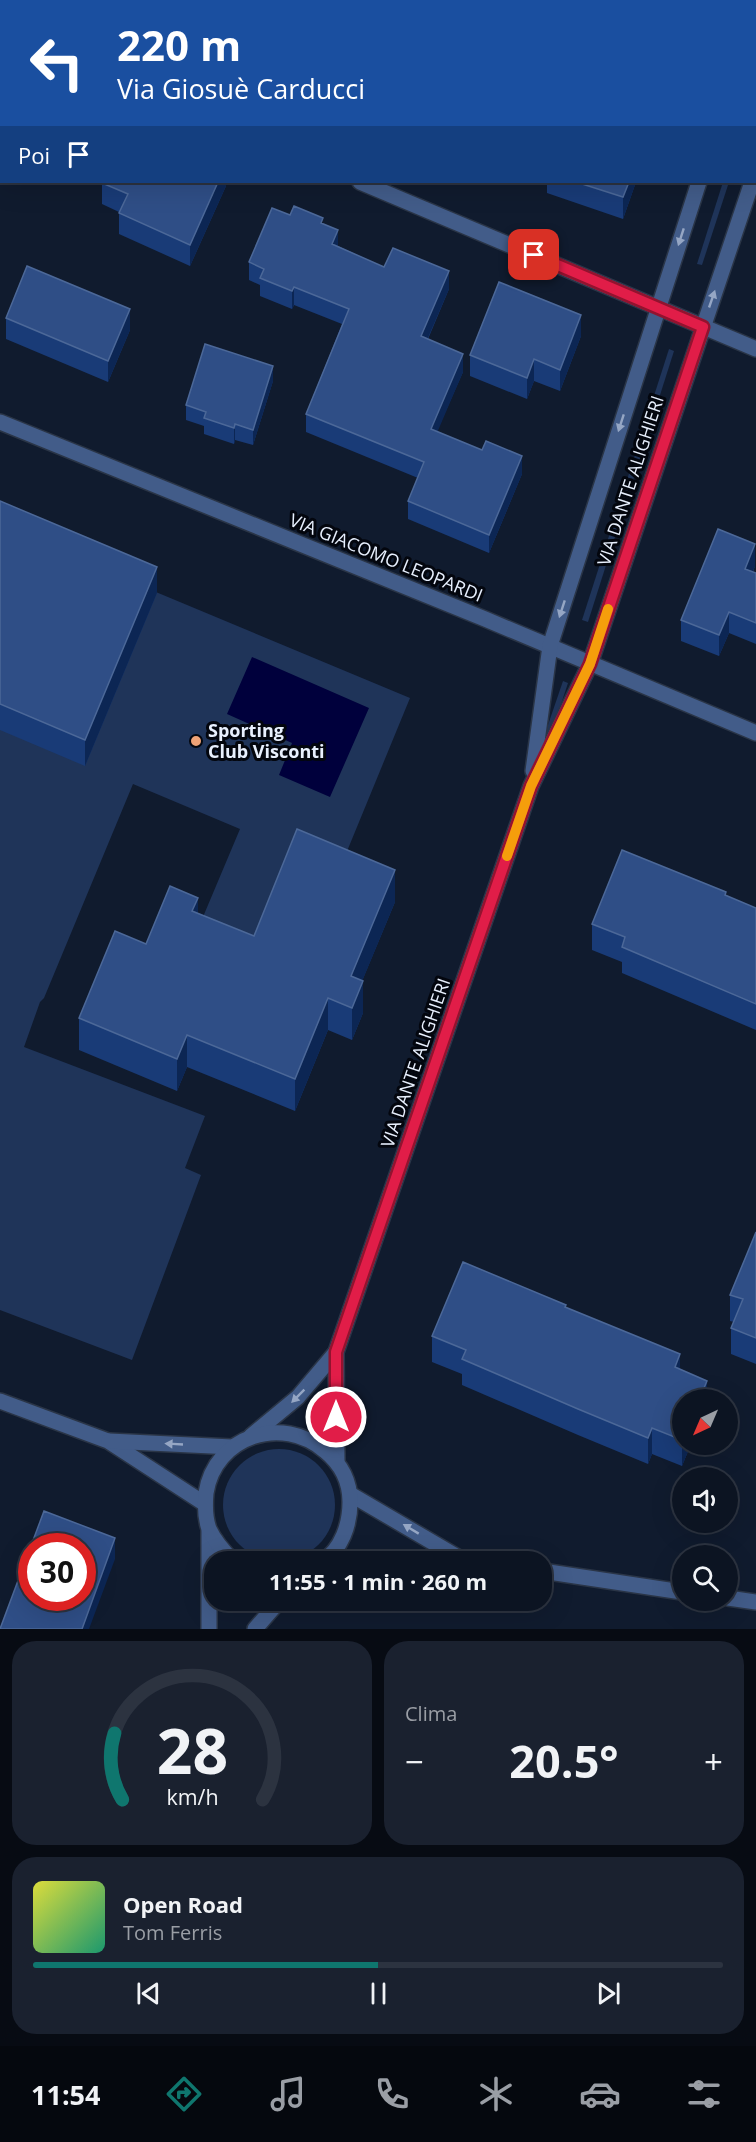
<!DOCTYPE html>
<html lang="it">
<head>
<meta charset="utf-8">
<style>
  :root { --surface:#0c1422; --page:#1a212f; --text:#f1f3f6; --muted:#9a9ea5; --line:#2c3340; --accent:#0f766e }
  body { margin:0; font-family:"Open Sans",sans-serif; background:var(--page); color:var(--text); height:100vh; display:flex; flex-direction:column; font-size:22px; white-space:nowrap }
  * { box-sizing:border-box; margin:0 }
  p { font-size:20px; color:var(--muted) }
  .icon { flex:none; width:33px; height:33px; fill:none; stroke:currentColor; stroke-width:2; stroke-linecap:round; stroke-linejoin:round }
  .map { position:relative; height:1629px; overflow:hidden }
  .sheet { display:flex; flex-direction:column; gap:12px; padding:12px; background:#070b13; flex:1 }
  .sheet>* { flex:none }
  .top-card { position:absolute; left:0px; top:0px; width:756px; height:183px; box-shadow:0 6px 24px #0002,0 0 0 2px var(--line); background:#1a4fa0; color:#fff; overflow:hidden }
  .needle { width:39px; rotate:224deg }
  .fabs { position:absolute; left:672px; top:1389px; display:grid; gap:12px }
  .fabs a { display:grid; place-items:center; width:66px; height:66px; border-radius:50%; background:var(--surface); box-shadow:0 6px 24px #0002,0 0 0 2px var(--line); font-size:30px }
  .speed { position:absolute; left:18px; top:1533px; display:flex; gap:12px; font-size:30px; font-weight:700; text-align:center }
  .speed>* { display:grid; place-content:center; width:78px; height:78px; border-radius:50%; background:var(--surface); box-shadow:0 6px 24px #0002,0 0 0 2px var(--line); line-height:1 }
  .speed .limit { border:9px solid #d22; background:#fff; color:#111 }
  .pin { position:absolute; display:grid; place-items:center; width:51px; height:51px; color:#fff; margin:-26px; border-radius:12px; box-shadow:0 3px 9px #0006 }
  .me { position:absolute; width:66px; margin:-33px; rotate:0deg; stroke-linejoin:round; filter:drop-shadow(0 0 4px #0008) }
  .turn { display:flex; align-items:center; gap:21px; height:126px; padding:0 18px; font-size:27px }
  .turn .icon { width:78px; height:78px; stroke-width:2.5 }
  .turn b { display:block; font-size:42px; line-height:51px }
  .then { display:flex; align-items:center; height:57px; padding:0 18px; background:#0003; gap:12px; font-size:22px }
  .big { font-size:45px; font-weight:700; line-height:1.1 }
  .sheet .tile { flex:1; display:flex; flex-direction:column; justify-content:center; gap:9px; min-width:0; padding:0 21px; border-radius:24px; background:var(--page) }
  .sheet .dial { align-items:center; gap:0 }
  .dial svg { height:156px; overflow:visible; fill:none; stroke:var(--line); stroke-width:7; stroke-linecap:round; text-anchor:middle }
  .dial text { fill:var(--text); stroke:none }
  .song { display:flex; align-items:center; gap:18px }
  .cover { width:72px; height:72px; border-radius:9px; background:linear-gradient(135deg,hsl(60 70% 55%),hsl(160 70% 35%)) }
  .played { height:6px; border-radius:3px; background:linear-gradient(90deg,var(--accent) 50%,var(--line) 50%) }
  .keys { display:flex; justify-content:space-around; direction:ltr }
  .heat { display:flex; justify-content:space-between; align-items:center; font-size:33px; direction:ltr }
  .sheet .tiles { flex:1; display:grid; gap:12px; grid-template-columns:1fr 1fr }
  .tile:last-child { grid-column:span 2 }
  .trip { position:absolute; left:204px; top:1551px; width:348px; height:60px; border-radius:24px; background:var(--surface); box-shadow:0 6px 24px #0002,0 0 0 2px var(--line); font-weight:700; line-height:60px; text-align:center }
  .dock { display:flex; height:96px; justify-content:space-around; align-items:center; background:#05080e; color:var(--muted) }
  .dock .icon { width:42px; height:42px }
  .dock .selected { color:var(--accent) }
  .dock b { font-size:27px; color:var(--text) }
  .map>svg:first-child { display:block }
  .green { fill:#1f3459 }
  .water { fill:#00003c }
  .lines { fill:none; stroke-linecap:round; stroke-linejoin:round }
  .minor-casing { stroke:#2a3547; stroke-width:18 }
  .minor { stroke:#425c89; stroke-width:15 }
  .wall { fill:#193b77 }
  .shaded-wall { fill:#0c2654 }
  .building { fill:#2f4e86; stroke:#4c6898; stroke-width:1.5; fill-rule:evenodd }
  .oneway { fill:#95a6c4 }
  .route-casing { stroke:#92132f; stroke-width:15 }
  .route { stroke:#e11d48; stroke-width:10 }
  .slow { stroke:#f59e0b; stroke-width:10 }
  .poi-dot { fill:#efa377; stroke:#03060e; stroke-width:2 }
  .labels { text-anchor:middle; stroke-width:6; stroke-linejoin:round; paint-order:stroke }
  .street-label { font-size:18px; fill:#e8f0fe; stroke:#03060e }
  .poi-label { font-size:18px; font-weight:bold; fill:#e8f0fe; stroke:#03060e; text-anchor:start }
</style>
</head>
<body>
<div class="map">
<svg width="756" height="1629" viewBox="0 0 756 1629">
  <rect width="100%" height="100%" fill="#101b2e"/>
  <g class="green">
    <polygon points="723,182 729,182 702,265 697,264"/>
    <polygon points="669,349 674,351 588,622 582,620"/>
    <polygon points="0,527 410,698 336,878 254,968 192,943 240,829 133,784 44,998 40,1002 24,1047 205,1116 185,1168 201,1175 132,1360 0,1310"/>
    <polygon points="563,681 568,683 540,768 534,766"/>
    <circle cx="279" cy="1505" r="56"/>
  </g>
  <polygon class="water" points="252,657 369,708 330,797 279,775 292,743 227,714"/>
  <g class="lines">
    <defs>
      <g id="minor">
        <polyline points="24,2 24,0"/>
        <polyline points="754,12 756,8"/>
        <polyline points="0,66 2,62"/>
        <polyline points="360,182 756,349"/>
        <polyline points="0,422 485,619 756,733"/>
        <polyline points="533,771 550,646 699,182"/>
        <polyline points="0,1401 108,1441 205,1504"/>
        <polyline points="251,1436 298,1397 336,1352"/>
        <polyline points="109,1441 232,1447"/>
        <polyline points="337,1461 336,1352 531,786 590,664 752,182"/>
        <polyline points="350,1494 461,1559"/>
        <polyline points="209,1531 209,1629"/>
        <polyline points="326,1559 461,1559 478,1562"/>
        <path d="M234,1562C224,1552 215,1542 209,1529C205,1518 205,1504 206,1493C215,1436 282,1414 325,1451C341,1464 350,1481 350,1502C350,1524 342,1549 322,1562"/>
        <polyline points="542,1571 682,1592"/>
        <polyline points="728,1598 756,1602"/>
        <polyline points="255,1629 280,1600"/>
      </g>
    </defs>
    <use href="#minor" class="minor-casing"/>
    <use href="#minor" class="minor"/>
  </g>
  <g class="wall">
    <polygon points="100,0 149,0 149,2 101,2"/>
    <polygon points="236,0 305,0 304,2 239,2"/>
    <polygon points="527,0 563,0 562,2 527,2"/>
    <polygon points="226,182 226,186 190,266 119,234 119,212 102,204 102,183"/>
    <polygon points="547,182 636,182 623,219 547,193"/>
    <polygon points="290,215 323,224 338,246 384,267 449,289 428,339 463,372 437,431 522,474 489,553 408,519 408,501 418,478 306,432 306,414 342,324 294,305 292,309 260,296 260,285 249,280 249,262"/>
    <polygon points="6,318 130,330 108,382 6,339"/>
    <polygon points="581,336 560,391 534,381 527,399 470,376 470,355"/>
    <polygon points="273,381 253,445 235,440 234,444 204,434 204,426 186,420 186,405"/>
    <polygon points="0,501 157,593 85,766 0,730"/>
    <polygon points="755,566 753,572 756,573 756,644 729,633 719,656 681,641 681,620"/>
    <polygon points="726,896 756,908 756,1030 622,973 622,962 592,950 592,924"/>
    <polygon points="395,902 362,981 363,1013 352,1040 328,1030 295,1111 187,1067 177,1091 79,1050 79,1018 146,944 198,913 254,936"/>
    <polygon points="756,1232 756,1364 731,1354 731,1328 734,1322 730,1321 730,1295"/>
    <polygon points="566,1308 680,1370 707,1400 682,1444 691,1444 682,1466 652,1454 648,1464 578,1435 462,1385 462,1374 432,1362 432,1336"/>
  </g>
  <g class="shaded-wall">
    <rect x="703" y="0" width="8" height="2"/>
    <polygon points="218,182 226,182 226,186 190,266 190,245"/>
    <polygon points="629,182 636,182 623,219 623,197"/>
    <polygon points="338,230 338,248 332,244"/>
    <polygon points="449,271 449,289 421,354 421,336"/>
    <polygon points="294,287 294,305 292,309 292,291"/>
    <polygon points="130,309 130,330 108,382 108,361"/>
    <polygon points="581,315 581,336 560,391 560,370"/>
    <polygon points="463,354 463,372 431,447 431,429"/>
    <polygon points="534,359 534,381 527,399 527,378"/>
    <polygon points="273,366 273,381 253,445 253,430"/>
    <polygon points="235,424 235,440 234,444 234,428"/>
    <polygon points="522,456 522,474 489,553 489,535"/>
    <polygon points="755,544 755,566 745,590 745,569"/>
    <polygon points="157,567 157,593 85,766 85,740"/>
    <polygon points="729,612 729,633 719,656 719,635"/>
    <polygon points="395,870 395,902 351,1008 351,976"/>
    <polygon points="198,898 198,930 192,911"/>
    <polygon points="363,981 363,1013 352,1040 352,1008"/>
    <polygon points="328,998 328,1030 295,1111 295,1079"/>
    <polygon points="187,1035 187,1067 177,1091 177,1059"/>
    <polygon points="680,1354 680,1380 675,1367"/>
    <polygon points="707,1381 707,1400 699,1400"/>
    <polygon points="652,1428 652,1454 648,1464 648,1438"/>
    <polygon points="682,1440 682,1444 691,1444 682,1466"/>
    <polygon points="115,1538 115,1559 89,1629 82,1629"/>
  </g>
  <g class="building">
    <polygon points="271,0 299,0 298,2 274,2"/>
    <polygon points="363,0 428,0 427,2 362,2"/>
    <polygon points="619,0 703,0 703,2 618,2"/>
    <polygon points="102,182 218,182 190,245 119,213 128,194 102,183"/>
    <polygon points="576,182 629,182 623,197"/>
    <polygon points="294,206 323,218 321,223 338,230 332,244 384,267 393,248 449,271 421,336 463,354 431,429 482,450 486,441 522,456 489,535 408,501 424,462 306,414 349,309 294,287 292,291 260,278 264,269 249,262 272,208 290,215"/>
    <polygon points="27,266 130,309 108,361 6,318"/>
    <polygon points="499,282 581,315 560,370 534,359 527,378 470,355"/>
    <polygon points="205,344 273,366 253,430 235,424 234,428 204,418 206,412 186,405"/>
    <polygon points="0,501 157,567 85,740 0,704"/>
    <polygon points="718,529 755,544 745,569 756,573 756,623 729,612 719,635 681,620"/>
    <polygon points="297,829 395,870 351,976 363,981 352,1008 328,998 295,1079 187,1035 177,1059 79,1018 115,931 146,944 170,886 198,898 192,911 254,936"/>
    <polygon points="622,850 726,892 725,895 756,908 756,1004 622,947 625,937 592,924"/>
    <polygon points="756,1232 756,1338 731,1328 743,1299 730,1295"/>
    <polygon points="463,1262 566,1305 565,1307 680,1354 675,1367 707,1381 699,1400 682,1400 682,1440 652,1428 648,1438 578,1409 462,1359 466,1350 432,1336"/>
    <path d="M44,1511L115,1538L82,1629H0ZM32,1546H82V1598H32Z"/>
  </g>
  <defs><path id="oneway-solid" d="M-6-.8H1V-3.2L6.5 0L1 3.2V.8H-6Z" transform="scale(1.5)"/></defs>
  <g class="oneway">
    <use href="#oneway-solid" transform="translate(681 237) rotate(108)"/>
    <use href="#oneway-solid" transform="translate(712 299) rotate(-71)"/>
    <use href="#oneway-solid" transform="translate(621 423) rotate(108)"/>
    <use href="#oneway-solid" transform="translate(562 609) rotate(108)"/>
    <use href="#oneway-solid" transform="translate(298 1396) rotate(135)"/>
    <use href="#oneway-solid" transform="translate(174 1444) rotate(-177)"/>
    <use href="#oneway-solid" transform="translate(411 1529) rotate(-149)"/>
  </g>
  <g class="lines">
    <defs>
      <polyline id="route" points="336,1417 336,1352 531,786 590,664 703,327 534,255"/>
    </defs>
    <use href="#route" class="route-casing"/>
    <use href="#route" class="route"/>
    <polyline class="slow" points="507,856 531,786 590,664 608,609"/>
  </g>
  <circle class="poi-dot" cx="196" cy="741" r="6"/>
  <g class="labels">
    <g class="street-label">
      <text transform="translate(631 481) rotate(-72)" y="6">VIA DANTE ALIGHIERI</text>
      <text transform="translate(386 558) rotate(22)" y="6">VIA GIACOMO LEOPARDI</text>
      <text transform="translate(416 1063) rotate(-71)" y="6">VIA DANTE ALIGHIERI</text>
    </g>
    <g class="poi-label">
      <text x="208" y="737">Sporting<tspan x="208" dy="21">Club Visconti</tspan></text>
    </g>
  </g>
</svg>
<div class="fabs">
<a><svg class="needle" viewBox="-14 -14 28 28"><path d="M0-13l5 13h-10z" fill="#e53935"/><path d="M0 13l5-13h-10z" fill="#9a9ea5"/></svg></a>
<a><svg class="icon" aria-label="sound" viewBox="0 0 24 24"><path d="M4 9h4l5-4v14l-5-4H4zM17 9q2 3 0 6"/></svg></a>
<a><svg class="icon" aria-label="search" viewBox="0 0 24 24"><circle cx="10" cy="10" r="6"/><path d="M15 15l6 6"/></svg></a>
</div>
<div class="speed"><div class="limit">30</div></div>
<div class="pin" style="left:534px;top:255px;background:#d93025"><svg class="icon" aria-label="arrive" viewBox="0 0 24 24"><path d="M6 21V4h12l-3 4 3 4H6"/></svg></div>
<svg class="me" style="left:336px;top:1417px" viewBox="-20 -20 40 40"><circle r="17" fill="#e11d48" stroke="#fff" stroke-width="3"/><path d="M0-11L8 9 0 5-8 9z" fill="#fff"/></svg>
<div class="trip">11:55 · 1 min · 260 m</div>
<div class="top-card">
<div class="turn"><svg class="icon" aria-label="left" viewBox="0 0 24 24"><path d="M17 20v-9H6M10 6l-5 5 5 5"/></svg><div><b>220 m</b>Via Giosuè Carducci</div></div>
<div class="then">Poi<svg class="icon" aria-label="arrive" viewBox="0 0 24 24"><path d="M6 21V4h12l-3 4 3 4H6"/></svg></div>
</div>
</div>
<section class="sheet">
<div class="tiles">
<div class="tile dial"><svg viewBox="0 0 100 80">
<path d="M14 69A42 42 0 1 1 86 69"/>
<path d="M14 69A42 42 0 0 1 10 35" stroke="#0f766e"/>
<text x="50" y="56" font-size="32" font-weight="700">28</text>
<text x="50" y="72" font-size="11">km/h</text>
</svg></div>
<div class="tile"><p>Clima</p>
<div class="heat"><a>−</a><b class="big">20.5°</b><a>+</a></div>
</div>
<div class="tile">
<div class="song"><i class="cover"></i><div><b>Open Road</b><p>Tom Ferris</p></div></div>
<div class="played"></div>
<div class="keys"><svg class="icon" aria-label="previous" viewBox="0 0 24 24"><path d="M18 5L8 12l10 7zM5 5v14"/></svg><svg class="icon" aria-label="pause" viewBox="0 0 24 24"><path d="M8 5v14M16 5v14"/></svg><svg class="icon" aria-label="next" viewBox="0 0 24 24"><path d="M6 5l10 7-10 7zM19 5v14"/></svg></div>
</div>
</div>
</section>
<nav class="dock">
<b>11:54</b>
<svg class="icon selected" aria-label="directions" viewBox="0 0 24 24"><path d="M12 3l9 9-9 9-9-9zM9 14v-3h6M13 9l2 2-2 2"/></svg>
<svg class="icon" aria-label="music" viewBox="0 0 24 24"><path d="M9 18V5l10-2v13"/><circle cx="6" cy="18" r="3"/><circle cx="16" cy="16" r="3"/></svg>
<svg class="icon" aria-label="phone" viewBox="0 0 24 24"><path d="M5 4h4l2 5-3 2q2 4 5 5l2-3 5 2v4C11 20 4 13 5 4z"/></svg>
<svg class="icon" aria-label="climate" viewBox="0 0 24 24"><path d="M12 3v18M4 7l16 10M4 17L20 7"/></svg>
<svg class="icon" aria-label="car" viewBox="0 0 24 24"><path d="M5 17H2v-5l4-1 3-4h7l3 4 3 1v5h-3M9 17h6M6 11h13"/><circle cx="7" cy="17" r="2"/><circle cx="17" cy="17" r="2"/></svg>
<svg class="icon" aria-label="filters" viewBox="0 0 24 24"><path d="M4 7h16M4 17h16"/><circle cx="9" cy="7" r="2"/><circle cx="15" cy="17" r="2"/></svg>
</nav>
</body>
</html>
